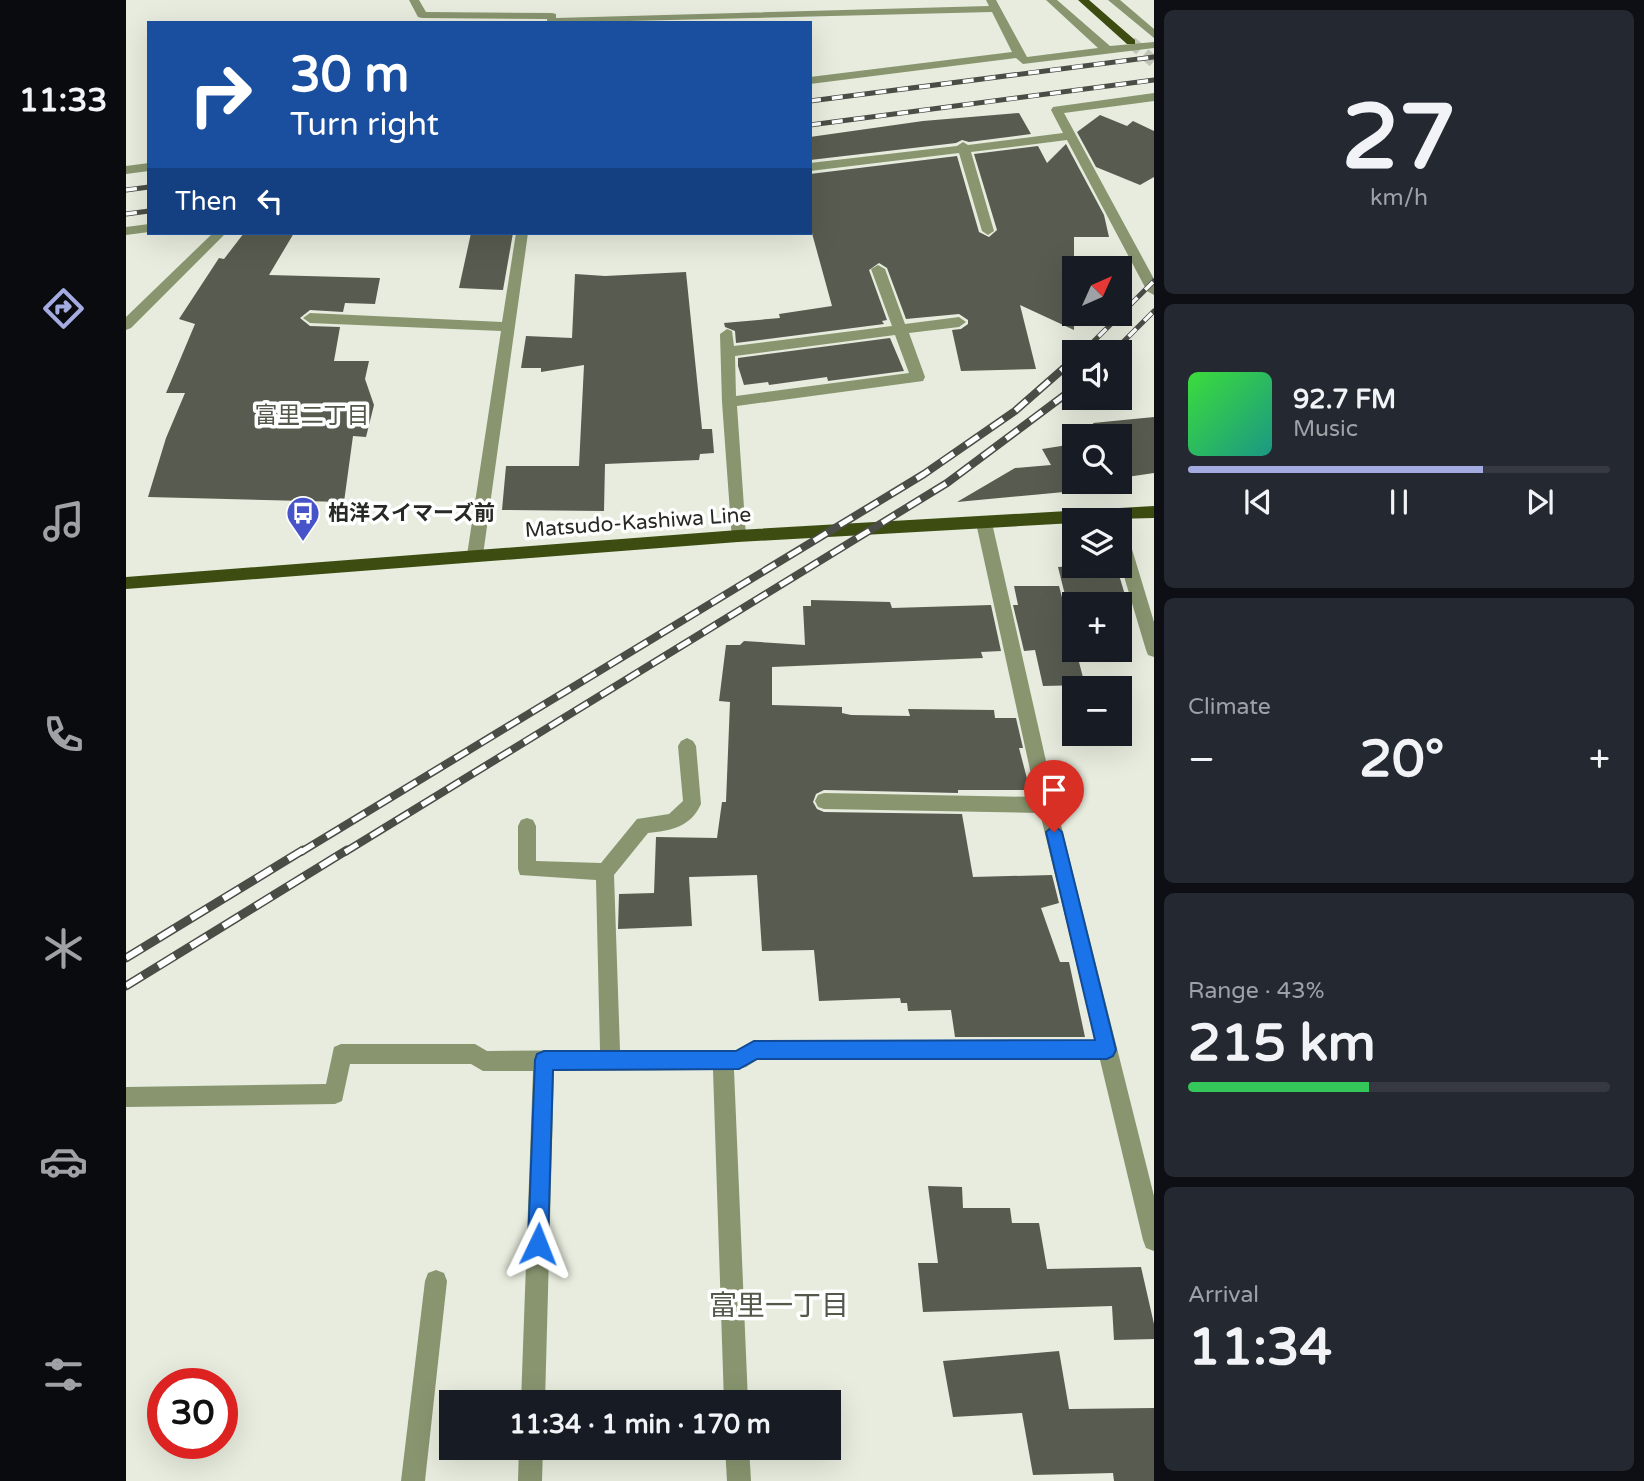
<!DOCTYPE html>
<html lang="en">
<head>
<meta charset="utf-8">
<style>
  :root { --surface:#171b24; --page:#242831; --text:#f1f3f6; --muted:#9ea1a6; --line:#363941; --accent:#a4abe1 }
  body { margin:0; font-family:"Varela Round","Noto Sans JP",sans-serif; background:var(--page); color:var(--text); height:100vh; display:flex; flex-direction:column; font-size:26px; white-space:nowrap }
  * { box-sizing:border-box; margin:0 }
  p { font-size:23px; color:var(--muted) }
  .icon { flex:none; width:38px; height:38px; fill:none; stroke:currentColor; stroke-width:2; stroke-linecap:round; stroke-linejoin:round }
  .map { position:relative; flex:1; overflow:hidden }
  .details { display:flex; flex-direction:column; gap:10px; padding:10px; background:#0d0f14; width:490px }
  .details>* { flex:none }
  .top-card { position:absolute; left:21px; top:21px; width:665px; height:214px; border-radius:0px; box-shadow:0 7px 28px #0002; background:#1a4fa0; color:#fff; overflow:hidden }
  .needle { width:46px; rotate:45deg }
  .controls { position:absolute; left:936px; top:256px; display:grid; gap:14px }
  .controls a { display:grid; place-items:center; width:70px; height:70px; border-radius:0px; background:var(--surface); box-shadow:0 7px 28px #0002; font-size:35px }
  .speed { position:absolute; left:21px; top:1368px; display:flex; gap:14px; font-size:35px; font-weight:700; text-align:center }
  .speed>* { display:grid; place-content:center; width:91px; height:91px; border-radius:50%; background:var(--surface); box-shadow:0 7px 28px #0002; line-height:1 }
  .speed .limit { border:10px solid #d22; background:#fff; color:#111 }
  .pin { position:absolute; display:grid; place-items:center; width:60px; height:60px; color:#fff; margin:-72px -30px; border-radius:50% 50% 50% 0; rotate:-45deg; box-shadow:0 0 7px #0007 }
  .pin .icon { rotate:45deg }
  .me { position:absolute; width:77px; margin:-38px; rotate:2deg; stroke-linejoin:round; filter:drop-shadow(0 0 5px #0008) }
  .turn { display:flex; align-items:center; gap:24px; height:147px; padding:0 28px; font-size:32px }
  .turn .icon { width:91px; height:91px; stroke-width:2.5 }
  .turn b { display:block; font-size:49px; line-height:60px }
  .then { display:flex; align-items:center; height:66px; padding:0 28px; background:#0003; gap:14px; font-size:26px }
  .big { font-size:52px; font-weight:700; line-height:1.1 }
  .details .tile { flex:1; display:flex; flex-direction:column; justify-content:center; gap:10px; min-width:0; padding:0 24px; border-radius:10px; background:var(--page) }
  .details .dial { align-items:center; gap:0 }
  .dial b { font-size:91px; line-height:1 }
  .song { display:flex; align-items:center; gap:21px }
  .cover { width:84px; height:84px; border-radius:10px; background:linear-gradient(135deg,hsl(120 70% 55%),hsl(170 70% 35%)) }
  .played { height:7px; border-radius:4px; background:linear-gradient(90deg,var(--accent) 70%,var(--line) 70%) }
  .keys { display:flex; justify-content:space-around; direction:ltr }
  .heat { display:flex; justify-content:space-between; align-items:center; font-size:38px; direction:ltr }
  .charge { height:10px; border-radius:5px; background:linear-gradient(90deg,#34c759 43%,var(--line) 0) }
  .trip { position:absolute; left:313px; top:1390px; width:402px; height:70px; border-radius:0px; background:var(--surface); box-shadow:0 7px 28px #0002; font-weight:700; line-height:70px; text-align:center }
  main { display:flex; flex:1; min-height:0 }
  .tabs { display:flex; flex-direction:column; width:126px; justify-content:space-around; align-items:center; background:#090b0e; color:var(--muted) }
  .tabs .icon { width:49px; height:49px }
  .tabs .selected { color:var(--accent) }
  .tabs b { font-size:32px; color:var(--text) }
  .map>svg:first-child { display:block }
  .building { fill:#585c50 }
  .lines { fill:none; stroke-linecap:round; stroke-linejoin:round }
  .major-tunnel { stroke:#c1c5b9; stroke-width:12; stroke-dasharray:12 6; stroke-linecap:butt }
  .minor { fill:#88956f; fill-rule:evenodd }
  .major { fill:#3d4d12; fill-rule:evenodd }
  .rail-far2-casing { stroke:#4a4c46; stroke-width:5 }
  .rail-far1-casing { stroke:#4a4c46; stroke-width:8 }
  .rail-casing { stroke:#4a4c46; stroke-width:9 }
  .rail-far2 { stroke:#fff; stroke-width:3.5; stroke-dasharray:11; stroke-linecap:butt }
  .rail-far1 { stroke:#fff; stroke-width:5; stroke-dasharray:15; stroke-linecap:butt }
  .rail { stroke:#fff; stroke-width:6; stroke-dasharray:19; stroke-linecap:butt }
  .route { fill:#1a73e8; stroke:#114b97; stroke-width:2 }
  .labels { text-anchor:middle; stroke-width:7; stroke-linejoin:round; paint-order:stroke }
  .poi-label { font-size:21px; font-weight:bold; fill:#272924; stroke:#fff; text-anchor:start }
  .street-label { font-size:21px; fill:#272924; stroke:#fff }
  .neighbourhood-label { font-size:23px; fill:#53584b; stroke:#fff }
  .near-neighbourhood-label { font-size:28px; fill:#53584b; stroke:#fff }
</style>
</head>
<body>
<main>
<nav class="tabs">
<b>11:33</b>
<svg class="icon selected" aria-label="directions" viewBox="0 0 24 24"><path d="M12 3l9 9-9 9-9-9zM9 14v-3h6M13 9l2 2-2 2"/></svg>
<svg class="icon" aria-label="music" viewBox="0 0 24 24"><path d="M9 18V5l10-2v13"/><circle cx="6" cy="18" r="3"/><circle cx="16" cy="16" r="3"/></svg>
<svg class="icon" aria-label="phone" viewBox="0 0 24 24"><path d="M5 4h4l2 5-3 2q2 4 5 5l2-3 5 2v4C11 20 4 13 5 4z"/></svg>
<svg class="icon" aria-label="climate" viewBox="0 0 24 24"><path d="M12 3v18M4 7l16 10M4 17L20 7"/></svg>
<svg class="icon" aria-label="car" viewBox="0 0 24 24"><path d="M5 17H2v-5l4-1 3-4h7l3 4 3 1v5h-3M9 17h6M6 11h13"/><circle cx="7" cy="17" r="2"/><circle cx="17" cy="17" r="2"/></svg>
<svg class="icon" aria-label="filters" viewBox="0 0 24 24"><path d="M4 7h16M4 17h16"/><circle cx="9" cy="7" r="2"/><circle cx="15" cy="17" r="2"/></svg>
</nav>
<div class="map">
<svg width="1028" height="1481" viewBox="0 0 1028 1481">
  <rect width="100%" height="100%" fill="#e7ecde"/>
  <g class="building">
    <polygon points="893,113 905,134 843,142 836,140 830,143 684,160 684,137 797,121"/>
    <polygon points="974,115 1001,126 1007,121 1028,131 1028,177 1014,185 970,167 951,132"/>
    <polygon points="940,144 978,215 983,237 948,237 948,330 894,305 910,369 835,371 826,330 835,329 842,324 842,320 833,314 780,319 761,268 753,263 743,270 761,320 756,321 758,324 610,343 609,331 599,327 598,323 654,318 653,314 706,306 684,226 684,174 831,156 853,232 863,237 871,230 848,154 912,146 921,163"/>
    <polygon points="118,233 168,233 143,275 254,278 249,304 219,303 217,312 184,310 174,318 184,326 214,327 208,361 243,361 239,379 248,405 240,437 227,436 218,502 22,497 40,438 59,393 40,393 69,324 53,319 93,258 98,259"/>
    <polygon points="345,233 387,233 377,290 333,288"/>
    <polygon points="560,272 576,429 586,429 588,453 574,454 573,460 479,464 478,511 376,510 380,466 453,466 458,365 415,372 415,368 395,368 400,336 446,338 449,274 479,276"/>
    <polygon points="764,338 778,371 702,381 701,377 643,385 642,382 618,385 612,366 612,358"/>
    <polygon points="1028,417 1028,473 994,478 994,436 949,436 948,433 969,429 967,423"/>
    <polygon points="948,444 948,481 959,481 949,491 831,502 889,468 925,465 916,449"/>
    <polygon points="959,565 990,565 999,595 939,595 932,567"/>
    <polygon points="888,586 933,586 959,685 917,686 909,650 898,651 887,605 892,605"/>
    <polygon points="685,600 764,602 766,608 865,605 875,651 855,652 857,658 646,667 646,705 716,707 716,713 725,715 784,716 782,709 868,710 869,718 890,718 897,748 893,748 904,790 832,790 832,793 698,790 690,794 687,802 691,809 698,812 836,814 847,877 926,875 933,903 915,908 934,962 943,962 959,1037 829,1037 825,1010 782,1011 781,1003 775,1003 774,998 693,1001 688,950 636,951 631,875 563,877 566,926 492,929 493,894 528,893 530,837 591,838 596,802 600,802 604,702 593,701 600,645 614,645 618,641 679,645 677,606 685,606"/>
    <polygon points="802,1186 836,1187 837,1208 884,1208 886,1223 913,1223 921,1269 1015,1267 1028,1324 1028,1339 988,1340 986,1306 797,1312 792,1263 812,1263"/>
    <polygon points="933,1351 943,1409 1028,1408 1028,1481 988,1481 987,1473 907,1475 896,1413 827,1417 817,1361"/>
  </g>
  <g class="lines">
    <polyline class="major-tunnel" points="1005,42 1028,62"/>
    <g class="minor">
      <polygon points="283,0 293,0 300,12 426,13 430,14 430,18 863,6 860,0 870,0 901,57 972,48 920,0 931,0 984,46 1028,42 1028,48 897,64 890,58 684,84 684,77 886,52 866,12 421,23 421,19 296,18 292,17"/>
      <polygon points="982,0 994,0 1028,29 1028,38"/>
      <polygon points="1028,93 1028,101 938,113 1028,279 1028,295 1021,291 941,140 845,152 868,231 862,235 856,231 833,153 684,171 684,163 831,146 837,142 842,145 937,133 925,110 927,107"/>
      <polygon points="23,163 23,171 0,174 0,166"/>
      <polygon points="23,224 23,232 0,235 0,227"/>
      <polygon points="87,233 100,233 5,328 0,330 0,317"/>
      <polygon points="390,233 402,233 357,555 349,561 341,555 375,331 184,323 177,318 184,313 376,322"/>
      <path d="M752,265L759,269L779,324L833,317L840,322L833,327L783,333L799,377L797,381L611,406L620,536L612,542L606,540L596,402L594,334L601,329L606,331L608,346L766,326L745,269ZM769,335L783,373L610,396L609,356Z"/>
      <path d="M858,517L866,523L930,805L1028,1196V1251L1020,1248L1017,1240L974,1060H631L620,1067L608,1070L622,1402H598L587,1070L428,1071L419,1402H395L407,1071H357L345,1064H224L216,1101L209,1104L0,1107V1087L200,1084L208,1047L215,1044H349L361,1051L474,1050L470,880L394,875L392,869V826L395,820L401,818L407,820L410,826V861L475,863L511,819L543,814L557,801L552,746L555,741L561,738L567,741L570,746L575,804C565,827 544,831 522,833L488,875L494,1050H610L628,1040H969L914,813L698,809L692,807L689,801L692,795L698,793L910,797L850,523Z"/>
      <polygon points="994,530 1002,536 1028,622 1028,657 1022,655 1020,650 994,563"/>
      <polygon points="310,1270 318,1273 321,1281 299,1481 275,1481 299,1281 302,1273"/>
      <polygon points="393,1447 417,1447 416,1481 392,1481"/>
      <polygon points="599,1447 623,1447 625,1481 601,1481"/>
    </g>
    <g class="major">
      <polygon points="952,0 963,0 1009,40 1009,44 1001,44"/>
      <polygon points="1028,506 1028,518 948,520 948,523 612,542 0,589 0,577 612,530"/>
    </g>
    <defs>
      <g id="rail-far2">
        <polyline points="684,101 1028,57"/>
        <polyline points="684,125 1028,80"/>
        <polyline points="0,190 23,187"/>
        <polyline points="0,214 23,211"/>
        <polyline points="957,352 1028,281"/>
        <polyline points="987,352 1028,311"/>
        <polyline points="936,370 948,360"/>
      </g>
      <g id="rail-far1">
        <polyline points="175,852 798,474 889,411 938,368"/>
        <polyline points="219,852 821,483 948,388"/>
      </g>
      <g id="rail">
        <polyline points="0,958 177,850"/>
        <polyline points="0,986 221,850"/>
      </g>
    </defs>
    <use href="#rail-far2" class="rail-far2-casing"/>
    <use href="#rail-far1" class="rail-far1-casing"/>
    <use href="#rail" class="rail-casing"/>
    <use href="#rail-far2" class="rail-far2"/>
    <use href="#rail-far1" class="rail-far1"/>
    <use href="#rail" class="rail"/>
  </g>
  <polygon class="route" points="928,825 936,832 990,1050 987,1056 981,1059 631,1059 613,1069 427,1070 422,1244 419,1251 412,1254 405,1251 402,1244 409,1060 411,1054 418,1051 610,1051 628,1041 969,1040 920,832"/>
  <defs>
    <symbol id="bus-pin" viewBox="-11 -11 22 30"><path d="M0 17L-7.5 6A9.5 9.5 0 1 1 7.5 6Z" fill="#4753c8" stroke="#fff"/><path d="M-5-6H5V4H4V6H2V4H-2V6H-4V4H-5ZM-3.5-4V0h7V-4ZM-3.5 1.2v1.5H-2V1.2ZM2 1.2v1.5H3.5V1.2Z" fill="#fff"/></symbol>
  </defs>
  <g fill-rule="evenodd">
    <use href="#bus-pin" x="158" y="494" width="38" height="52"/>
  </g>
  <g class="labels">
    <g class="poi-label">
      <text x="202" y="520">柏洋スイマーズ前</text>
    </g>
    <g class="street-label">
      <text transform="translate(512 522) rotate(-4)" y="7">Matsudo-Kashiwa Line</text>
    </g>
    <g class="neighbourhood-label">
      <text x="186" y="423">富里二丁目</text>
    </g>
    <g class="near-neighbourhood-label">
      <text x="653" y="1315">富里一丁目</text>
    </g>
  </g>
</svg>
<div class="controls">
<a><svg class="needle" viewBox="-14 -14 28 28"><path d="M0-13l5 13h-10z" fill="#e53935"/><path d="M0 13l5-13h-10z" fill="#9ea1a6"/></svg></a>
<a><svg class="icon" aria-label="sound" viewBox="0 0 24 24"><path d="M4 9h4l5-4v14l-5-4H4zM17 9q2 3 0 6"/></svg></a>
<a><svg class="icon" aria-label="search" viewBox="0 0 24 24"><circle cx="10" cy="10" r="6"/><path d="M15 15l6 6"/></svg></a>
<a><svg class="icon" aria-label="layers" viewBox="0 0 24 24"><path d="M12 4l9 5-9 5-9-5zM3 14l9 5 9-5"/></svg></a>
<a>+</a>
<a>−</a>
</div>
<div class="speed"><div class="limit">30</div></div>
<div class="pin" style="left:928px;top:832px;background:#d93025"><svg class="icon" aria-label="arrive" viewBox="0 0 24 24"><path d="M6 21V4h12l-3 4 3 4H6"/></svg></div>
<svg class="me" style="left:412px;top:1244px" viewBox="-20 -20 40 40"><path d="M0-17L14 15 0 8-14 15z" fill="#1a73e8" stroke="#fff" stroke-width="4"/></svg>
<div class="trip">11:34 · 1 min · 170 m</div>
<div class="top-card">
<div class="turn"><svg class="icon" aria-label="right" viewBox="0 0 24 24"><path d="M7 20v-9h11M14 6l5 5-5 5"/></svg><div><b>30 m</b>Turn right</div></div>
<div class="then">Then<svg class="icon" aria-label="left" viewBox="0 0 24 24"><path d="M17 20v-9H6M10 6l-5 5 5 5"/></svg></div>
</div>
</div>
<section class="details">
<div class="tile dial"><b>27</b><p>km/h</p></div>
<div class="tile">
<div class="song"><i class="cover"></i><div><b>92.7 FM</b><p>Music</p></div></div>
<div class="played"></div>
<div class="keys"><svg class="icon" aria-label="previous" viewBox="0 0 24 24"><path d="M18 5L8 12l10 7zM5 5v14"/></svg><svg class="icon" aria-label="pause" viewBox="0 0 24 24"><path d="M8 5v14M16 5v14"/></svg><svg class="icon" aria-label="next" viewBox="0 0 24 24"><path d="M6 5l10 7-10 7zM19 5v14"/></svg></div>
</div>
<div class="tile"><p>Climate</p>
<div class="heat"><a>−</a><b class="big">20°</b><a>+</a></div>
</div>
<div class="tile"><p>Range · 43%</p><b class="big">215 km</b><div class="charge"></div></div>
<div class="tile"><p>Arrival</p><b class="big">11:34</b></div>
</section>
</main>
</body>
</html>
